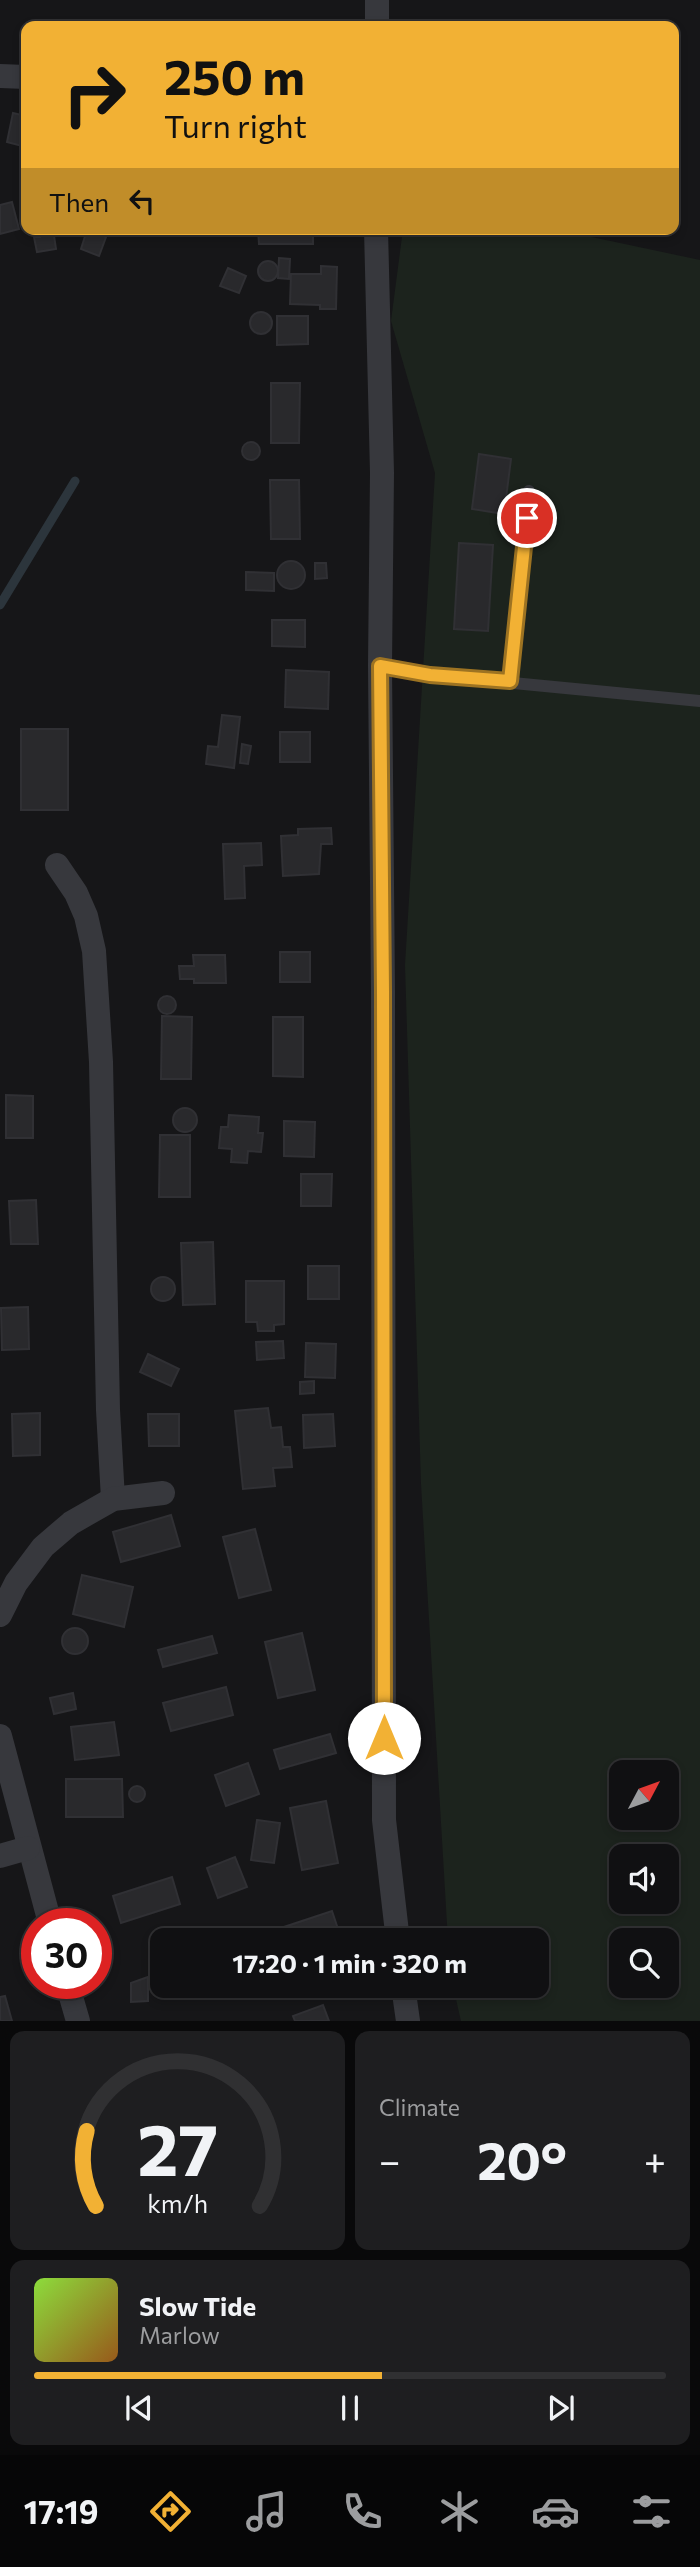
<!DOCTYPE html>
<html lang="en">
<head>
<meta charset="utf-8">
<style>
  :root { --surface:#101012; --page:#1e1e20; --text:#f1f3f6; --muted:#9c9d9f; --line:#303032; --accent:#f2b134 }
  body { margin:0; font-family:Commissioner,sans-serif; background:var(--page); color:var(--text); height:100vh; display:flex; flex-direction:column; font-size:26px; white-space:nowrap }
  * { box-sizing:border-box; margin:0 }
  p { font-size:23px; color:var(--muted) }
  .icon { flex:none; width:38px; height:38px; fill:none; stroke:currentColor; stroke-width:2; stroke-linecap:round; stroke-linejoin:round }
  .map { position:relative; height:2021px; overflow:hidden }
  .sheet { display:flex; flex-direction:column; gap:10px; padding:10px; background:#09090a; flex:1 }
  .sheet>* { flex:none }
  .top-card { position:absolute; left:21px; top:21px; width:658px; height:214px; border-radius:14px; box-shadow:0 4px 10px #0003,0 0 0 2px var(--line); background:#f2b134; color:#111; overflow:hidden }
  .needle { width:46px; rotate:49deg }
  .fabs { position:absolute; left:609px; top:1760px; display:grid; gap:14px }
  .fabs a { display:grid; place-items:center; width:70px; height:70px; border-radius:14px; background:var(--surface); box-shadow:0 4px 10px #0003,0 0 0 2px var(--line); font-size:35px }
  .speed { position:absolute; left:21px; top:1908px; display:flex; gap:14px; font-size:35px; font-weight:700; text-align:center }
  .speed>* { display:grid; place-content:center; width:91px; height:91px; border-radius:50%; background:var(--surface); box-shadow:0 4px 10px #0003,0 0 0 2px var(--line); line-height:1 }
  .speed .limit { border:10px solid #d22; background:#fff; color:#111 }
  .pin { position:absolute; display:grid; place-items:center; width:60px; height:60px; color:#fff; margin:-30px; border:4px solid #fff; border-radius:50%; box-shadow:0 2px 7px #0007 }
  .me { position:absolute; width:77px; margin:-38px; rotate:0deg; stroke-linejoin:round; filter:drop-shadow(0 0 5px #0008) }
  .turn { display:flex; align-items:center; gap:24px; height:147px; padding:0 28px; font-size:32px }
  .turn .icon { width:91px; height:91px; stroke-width:2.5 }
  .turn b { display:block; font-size:49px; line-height:60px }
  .then { display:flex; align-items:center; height:66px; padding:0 28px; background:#0003; gap:14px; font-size:26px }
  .big { font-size:52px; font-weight:700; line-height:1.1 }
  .sheet .widget { flex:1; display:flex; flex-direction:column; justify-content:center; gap:10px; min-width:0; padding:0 24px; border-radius:14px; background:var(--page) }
  .sheet .dial { align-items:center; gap:0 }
  .dial svg { height:182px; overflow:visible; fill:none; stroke:var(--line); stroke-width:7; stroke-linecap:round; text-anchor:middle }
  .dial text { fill:var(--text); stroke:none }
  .song { display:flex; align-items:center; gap:21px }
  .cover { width:84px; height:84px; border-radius:10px; background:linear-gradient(135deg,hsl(90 70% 55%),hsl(30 70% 35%)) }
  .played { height:7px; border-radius:4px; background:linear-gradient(90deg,var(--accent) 55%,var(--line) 55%) }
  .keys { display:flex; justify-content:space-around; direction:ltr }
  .heat { display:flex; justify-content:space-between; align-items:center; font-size:38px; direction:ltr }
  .sheet .tiles { flex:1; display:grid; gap:10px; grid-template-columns:1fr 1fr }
  .widget:last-child { grid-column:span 2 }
  .trip { position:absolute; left:150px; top:1928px; width:399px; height:70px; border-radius:14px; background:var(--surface); box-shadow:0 4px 10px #0003,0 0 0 2px var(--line); font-weight:700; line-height:70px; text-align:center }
  .dock { display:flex; height:112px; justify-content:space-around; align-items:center; background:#060607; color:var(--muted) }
  .dock .icon { width:49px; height:49px }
  .dock .current { color:var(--accent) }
  .dock b { font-size:32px; color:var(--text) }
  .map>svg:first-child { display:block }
  .green { fill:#1c231d; fill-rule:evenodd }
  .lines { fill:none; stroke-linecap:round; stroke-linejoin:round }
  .stream { stroke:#2c353c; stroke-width:9 }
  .building { fill:#29292c; stroke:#303034; stroke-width:2 }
  .lane { stroke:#37383d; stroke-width:12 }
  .street { stroke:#37383d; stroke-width:24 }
  .route-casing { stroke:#9d7322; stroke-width:18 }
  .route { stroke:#f2b134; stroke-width:12 }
</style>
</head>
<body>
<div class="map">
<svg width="700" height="2021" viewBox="0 0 700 2021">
  <rect width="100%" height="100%" fill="#161618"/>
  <path class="green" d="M403,229H554L700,260V2021H461L453,1986H537V1941H448L421,1484L405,965L435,473L391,321ZM621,1773H667V1818H621ZM621,1857H667V1902H621ZM621,1941H667V1986H621Z"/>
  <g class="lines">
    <polyline class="stream" points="0,605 75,481"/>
  </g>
  <g class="building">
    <polygon points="13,113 26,116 26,147 7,142"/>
    <polygon points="12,202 19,229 0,234 0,205"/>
    <polygon points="53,229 56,249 37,252 34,237 40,237 39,232"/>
    <polygon points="258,229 313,229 313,244 259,244"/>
    <polygon points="87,230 106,237 99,256 81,249"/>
    <polygon points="279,258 290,259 289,279 278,278"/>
    <circle cx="268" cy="271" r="10"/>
    <polygon points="321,266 337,267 336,309 320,309 320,305 290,304 291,274 321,274"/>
    <polygon points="228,268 246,276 239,293 220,286"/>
    <circle cx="261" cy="323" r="11"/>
    <polygon points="277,316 308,316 308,344 277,345"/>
    <polygon points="271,383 300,383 299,443 271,443"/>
    <circle cx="251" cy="451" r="9"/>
    <polygon points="479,454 511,459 504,514 472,509"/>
    <polygon points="270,480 299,480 300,539 271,539"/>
    <polygon points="459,543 493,545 488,631 454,629"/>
    <circle cx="291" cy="575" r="14"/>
    <polygon points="315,563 326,563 327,578 315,579"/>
    <polygon points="246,572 274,573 274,591 246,590"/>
    <polygon points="272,620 305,620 305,647 272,646"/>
    <polygon points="286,670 329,672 328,709 285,707"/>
    <polygon points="222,715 240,717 234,768 206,764 208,746 218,747"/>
    <rect x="21" y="729" width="47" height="81"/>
    <rect x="280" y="732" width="30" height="30"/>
    <polygon points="242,744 251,746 248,764 240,763"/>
    <polygon points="331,828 332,844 321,844 319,874 283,876 281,836 298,835 298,829"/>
    <polygon points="261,843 262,865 244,866 245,898 225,899 223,844"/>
    <rect x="280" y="952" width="30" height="30"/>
    <polygon points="193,955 225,955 226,983 194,983 194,979 180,979 179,966 194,966"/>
    <circle cx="167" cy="1005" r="9"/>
    <polygon points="162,1016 192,1017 191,1079 161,1079"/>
    <polygon points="273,1017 303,1017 303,1077 273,1076"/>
    <polygon points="6,1095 33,1096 33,1138 6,1138"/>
    <circle cx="185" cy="1120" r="12"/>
    <polygon points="229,1115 259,1117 258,1133 263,1133 261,1152 248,1151 247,1163 231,1162 232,1149 219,1148 221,1127 228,1127"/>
    <polygon points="284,1121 315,1122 314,1157 284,1156"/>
    <polygon points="160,1135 190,1135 190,1197 159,1197"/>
    <polygon points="301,1174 332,1174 331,1206 301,1206"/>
    <polygon points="36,1200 38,1244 11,1244 9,1201"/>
    <polygon points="213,1242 215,1304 183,1305 181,1243"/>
    <rect x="308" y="1266" width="31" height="33"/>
    <circle cx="163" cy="1289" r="12"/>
    <polygon points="246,1281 284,1281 284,1324 274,1325 274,1331 258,1331 257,1322 246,1322"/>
    <polygon points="28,1307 29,1349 2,1350 1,1308"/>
    <polygon points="283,1341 284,1358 257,1360 256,1342"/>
    <polygon points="306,1343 336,1344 335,1378 305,1377"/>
    <polygon points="148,1354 179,1369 171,1386 140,1372"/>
    <polygon points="314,1381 314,1393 300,1394 300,1382"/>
    <polygon points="268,1408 271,1428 281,1427 283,1447 290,1447 292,1467 273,1468 275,1486 243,1489 235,1411"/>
    <polygon points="40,1413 40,1455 13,1456 12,1414"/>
    <polygon points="148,1414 179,1414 179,1446 149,1446"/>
    <polygon points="333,1414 335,1446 304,1448 303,1415"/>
    <polygon points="171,1515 180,1546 121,1562 113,1532"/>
    <polygon points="255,1529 271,1590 239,1598 223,1537"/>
    <polygon points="82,1575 133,1587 124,1627 73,1614"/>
    <circle cx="75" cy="1641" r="13"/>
    <polygon points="302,1633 315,1690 278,1698 265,1642"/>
    <polygon points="212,1636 217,1653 163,1667 158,1650"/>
    <polygon points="226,1687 233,1715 171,1731 163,1703"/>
    <polygon points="73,1693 76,1709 54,1714 50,1698"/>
    <polygon points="114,1722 119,1755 75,1760 71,1727"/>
    <polygon points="330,1734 336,1753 280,1769 274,1750"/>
    <polygon points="248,1763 259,1794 226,1806 215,1775"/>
    <polygon points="66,1779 122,1779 123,1817 66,1817"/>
    <circle cx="137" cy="1794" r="8"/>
    <polygon points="326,1801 338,1863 302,1870 290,1808"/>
    <polygon points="257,1820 280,1823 274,1863 251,1860"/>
    <polygon points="235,1857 247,1887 218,1898 207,1868"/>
    <polygon points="172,1877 180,1904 121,1923 113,1896"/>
    <polygon points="332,1911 342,1941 289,1941 284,1927"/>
    <polygon points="284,1927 285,1941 232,1941 231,1932"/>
    <polygon points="148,1977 148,2001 131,2002 131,1983"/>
    <polygon points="5,1996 12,2021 0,2021 0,1997"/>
    <polygon points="323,2005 329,2021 295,2021 293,2016"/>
  </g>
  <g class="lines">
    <g class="lane">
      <polyline points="380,666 430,675 700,701"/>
      <polyline points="510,681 529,491"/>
    </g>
    <g class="street">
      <polyline points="377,26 377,0"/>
      <polyline points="0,76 26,77"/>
      <polyline points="376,229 382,473 380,666 383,991 384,1820 398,1941"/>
      <polyline points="57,865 76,893 86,916 94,951 101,1062 108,1410 113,1499"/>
      <polyline points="0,1615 16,1583 43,1547 71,1523 113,1499 163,1493"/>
      <polyline points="0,1736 50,1923"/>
      <polyline points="0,1856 28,1848"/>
      <polyline points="67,1983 78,2021"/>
      <polyline points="403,1986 408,2021"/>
    </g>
  </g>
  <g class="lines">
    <defs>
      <polyline id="route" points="384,1738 383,991 380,666 430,675 510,681 527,518"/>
    </defs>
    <use href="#route" class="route-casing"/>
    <use href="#route" class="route"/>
  </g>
</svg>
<div class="fabs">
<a><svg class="needle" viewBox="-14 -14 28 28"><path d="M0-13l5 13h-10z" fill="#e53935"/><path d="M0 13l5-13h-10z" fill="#9c9d9f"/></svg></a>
<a><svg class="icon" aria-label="sound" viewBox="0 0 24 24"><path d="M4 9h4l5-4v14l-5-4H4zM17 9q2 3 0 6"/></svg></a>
<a><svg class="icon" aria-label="search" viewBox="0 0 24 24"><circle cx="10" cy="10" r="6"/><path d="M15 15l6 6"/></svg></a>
</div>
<div class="speed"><div class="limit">30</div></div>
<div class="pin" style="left:527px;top:518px;background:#d93025"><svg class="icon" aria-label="arrive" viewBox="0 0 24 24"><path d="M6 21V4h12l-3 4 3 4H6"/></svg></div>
<svg class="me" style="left:384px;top:1738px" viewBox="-20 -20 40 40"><circle r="19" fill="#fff"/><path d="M0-13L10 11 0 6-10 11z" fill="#f2b134"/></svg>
<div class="trip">17:20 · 1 min · 320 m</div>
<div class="top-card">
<div class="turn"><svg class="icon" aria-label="right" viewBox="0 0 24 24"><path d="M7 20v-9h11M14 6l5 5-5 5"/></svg><div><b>250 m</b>Turn right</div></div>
<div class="then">Then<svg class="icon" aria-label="left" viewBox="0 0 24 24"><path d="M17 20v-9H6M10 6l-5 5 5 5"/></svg></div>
</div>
</div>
<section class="sheet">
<div class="tiles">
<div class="widget dial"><svg viewBox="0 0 100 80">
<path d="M14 69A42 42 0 1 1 86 69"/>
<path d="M14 69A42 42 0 0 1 10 36" stroke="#f2b134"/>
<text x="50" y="56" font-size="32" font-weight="700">27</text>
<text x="50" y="72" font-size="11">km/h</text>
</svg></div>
<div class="widget"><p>Climate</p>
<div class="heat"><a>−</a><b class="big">20°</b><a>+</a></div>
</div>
<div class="widget">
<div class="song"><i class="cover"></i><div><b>Slow Tide</b><p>Marlow</p></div></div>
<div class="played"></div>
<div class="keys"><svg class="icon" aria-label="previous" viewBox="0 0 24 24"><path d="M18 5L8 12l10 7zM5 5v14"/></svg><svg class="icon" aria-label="pause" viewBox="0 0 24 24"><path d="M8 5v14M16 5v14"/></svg><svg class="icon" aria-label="next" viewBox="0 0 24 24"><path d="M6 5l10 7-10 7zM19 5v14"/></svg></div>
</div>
</div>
</section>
<nav class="dock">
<b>17:19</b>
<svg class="icon current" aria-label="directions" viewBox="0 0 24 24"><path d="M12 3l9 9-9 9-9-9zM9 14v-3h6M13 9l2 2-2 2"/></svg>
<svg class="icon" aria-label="music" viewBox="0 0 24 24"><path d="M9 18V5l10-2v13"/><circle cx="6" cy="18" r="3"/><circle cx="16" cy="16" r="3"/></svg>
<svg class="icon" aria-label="phone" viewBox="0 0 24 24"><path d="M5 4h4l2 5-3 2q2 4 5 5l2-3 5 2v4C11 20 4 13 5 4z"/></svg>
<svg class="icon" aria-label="climate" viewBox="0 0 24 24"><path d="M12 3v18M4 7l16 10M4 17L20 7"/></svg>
<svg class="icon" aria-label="car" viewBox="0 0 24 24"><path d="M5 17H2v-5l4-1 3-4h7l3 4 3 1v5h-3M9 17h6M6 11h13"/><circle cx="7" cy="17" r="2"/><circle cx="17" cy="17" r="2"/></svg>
<svg class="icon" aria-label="filters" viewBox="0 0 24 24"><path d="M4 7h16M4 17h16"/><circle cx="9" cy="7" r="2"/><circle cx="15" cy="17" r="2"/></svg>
</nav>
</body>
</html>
